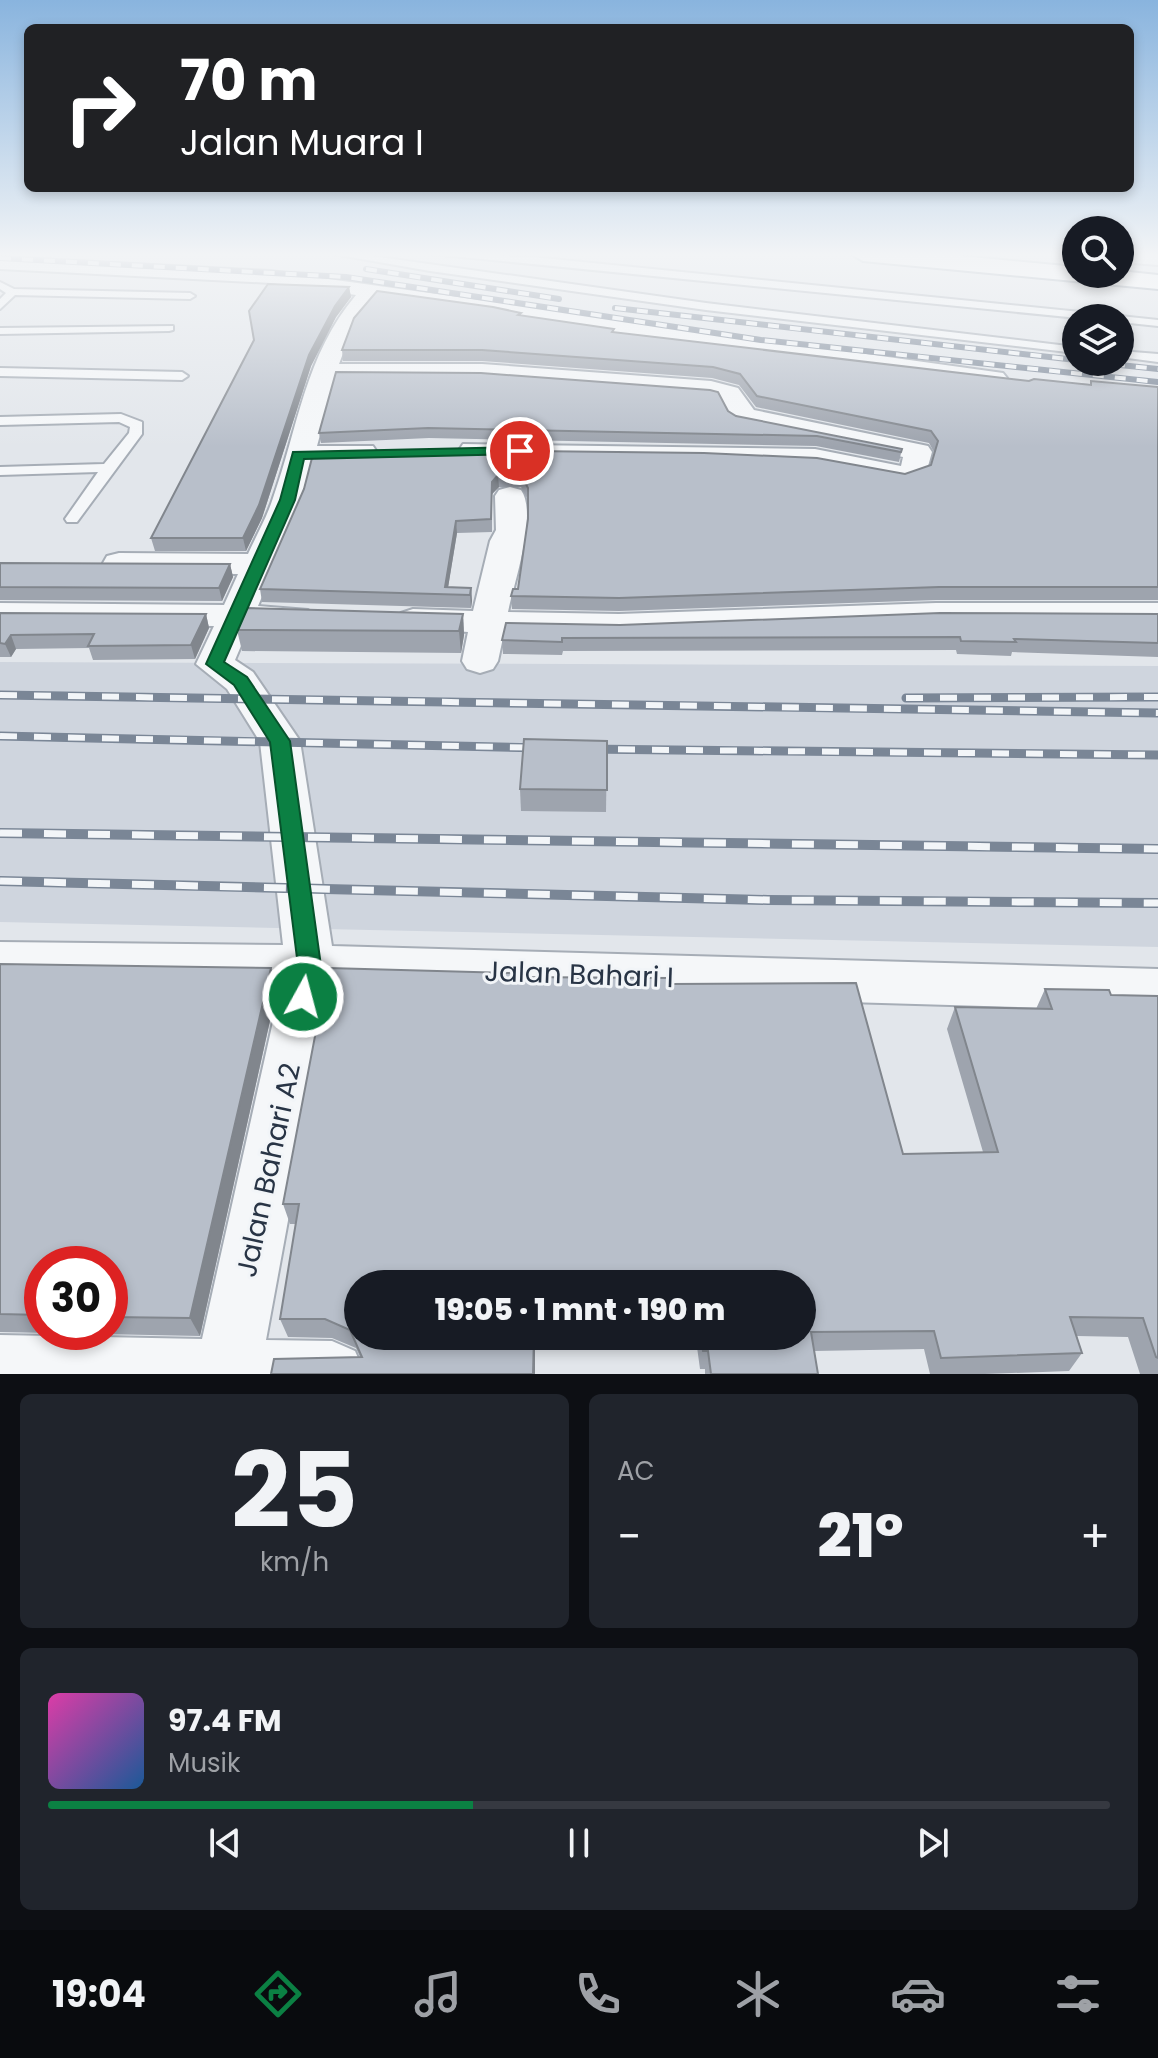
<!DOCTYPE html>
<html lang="id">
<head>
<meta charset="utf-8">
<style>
  :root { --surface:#171b24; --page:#20242c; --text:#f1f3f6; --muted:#9ea1a6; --line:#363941; --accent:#0b8043 }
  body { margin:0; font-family:Poppins,sans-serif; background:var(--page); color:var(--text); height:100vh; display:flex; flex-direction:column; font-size:30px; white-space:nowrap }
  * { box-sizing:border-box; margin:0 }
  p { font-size:26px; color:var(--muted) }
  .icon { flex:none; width:44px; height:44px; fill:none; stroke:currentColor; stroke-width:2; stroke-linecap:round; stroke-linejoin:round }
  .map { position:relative; height:1374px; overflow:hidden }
  .sheet { display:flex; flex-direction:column; gap:20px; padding:20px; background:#0d0f14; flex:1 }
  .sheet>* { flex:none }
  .top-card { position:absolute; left:24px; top:24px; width:1110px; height:168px; border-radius:12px; box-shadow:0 4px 12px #0003; background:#202124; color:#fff; overflow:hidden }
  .buttons { position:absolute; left:1062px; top:216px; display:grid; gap:16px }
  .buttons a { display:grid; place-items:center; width:72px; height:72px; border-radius:50%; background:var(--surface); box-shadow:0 4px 12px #0003; font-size:40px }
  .speed { position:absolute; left:24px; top:1246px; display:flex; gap:16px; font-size:40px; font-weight:700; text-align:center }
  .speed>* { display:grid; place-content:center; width:104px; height:104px; border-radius:50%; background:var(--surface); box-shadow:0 4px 12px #0003; line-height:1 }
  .speed .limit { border:12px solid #d22; background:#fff; color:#111 }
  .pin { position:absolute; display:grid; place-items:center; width:68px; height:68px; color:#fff; margin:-34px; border:4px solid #fff; border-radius:50%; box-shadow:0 2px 8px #0007 }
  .me { position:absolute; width:88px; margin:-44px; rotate:7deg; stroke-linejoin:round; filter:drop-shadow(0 0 6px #0008) }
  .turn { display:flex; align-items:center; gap:28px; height:168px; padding:0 24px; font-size:36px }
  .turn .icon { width:104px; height:104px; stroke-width:2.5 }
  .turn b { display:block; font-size:56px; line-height:68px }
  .big { font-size:60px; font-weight:800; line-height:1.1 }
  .sheet .card { flex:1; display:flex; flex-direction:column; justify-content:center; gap:12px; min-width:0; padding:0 28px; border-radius:12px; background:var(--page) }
  .sheet .dial { align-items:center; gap:0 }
  .dial b { font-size:104px; line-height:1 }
  .song { display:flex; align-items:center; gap:24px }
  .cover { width:96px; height:96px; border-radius:12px; background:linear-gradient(135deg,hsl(320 70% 55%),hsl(210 70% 35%)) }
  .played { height:8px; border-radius:4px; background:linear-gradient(90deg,var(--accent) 40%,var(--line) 40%) }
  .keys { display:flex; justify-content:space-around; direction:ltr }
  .heat { display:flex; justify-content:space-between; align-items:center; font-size:44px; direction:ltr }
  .sheet .tiles { flex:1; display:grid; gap:20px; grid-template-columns:1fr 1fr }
  .card:last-child { grid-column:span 2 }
  .trip { position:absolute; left:344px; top:1270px; width:472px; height:80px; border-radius:40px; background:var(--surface); box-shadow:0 4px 12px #0003; font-weight:800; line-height:80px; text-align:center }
  .tabs { display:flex; height:128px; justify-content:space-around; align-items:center; background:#090b0e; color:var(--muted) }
  .tabs .icon { width:56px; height:56px }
  .tabs .current { color:var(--accent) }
  .tabs b { font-size:36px; color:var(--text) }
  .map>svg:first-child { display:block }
  .built { fill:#cfd5de }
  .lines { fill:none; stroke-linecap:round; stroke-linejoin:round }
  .service-casing { stroke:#a6adb6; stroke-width:4 }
  .minor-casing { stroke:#a6adb6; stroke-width:4 }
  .trunk-casing { stroke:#8894a3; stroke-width:4 }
  .service { fill:#f5f7f9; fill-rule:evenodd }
  .minor { fill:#f5f7f9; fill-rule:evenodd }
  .trunk { fill:#fff; fill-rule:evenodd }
  .rail-far2-casing { stroke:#7a8696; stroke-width:6 }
  .rail-far1-casing { stroke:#7a8696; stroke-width:9 }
  .rail-casing { stroke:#7a8696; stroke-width:10 }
  .rail-far2 { stroke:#f2f5f8; stroke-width:4; stroke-dasharray:11; stroke-linecap:butt }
  .rail-far1 { stroke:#f2f5f8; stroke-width:6; stroke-dasharray:17; stroke-linecap:butt }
  .rail { stroke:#f2f5f8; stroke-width:7; stroke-dasharray:22; stroke-linecap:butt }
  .wall { fill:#9ea4ae; fill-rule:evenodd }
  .shaded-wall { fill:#81868d }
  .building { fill:#b8bfca; stroke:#81868d; stroke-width:2 }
  .route { fill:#0b8043; stroke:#07532c; stroke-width:2 }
  .labels { text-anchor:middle; stroke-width:6; stroke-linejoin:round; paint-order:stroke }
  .near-street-label { font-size:28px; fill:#283445; stroke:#f2f5f8 }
</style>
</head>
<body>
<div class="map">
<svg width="1158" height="1374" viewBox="0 0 1158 1374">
  <rect width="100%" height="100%" fill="#e2e6eb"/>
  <polygon class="built" points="0,662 1158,666 1158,947 0,922"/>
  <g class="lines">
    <defs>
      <g id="service">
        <polygon points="333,254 358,254 706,303 1076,347 1076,353 706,310 430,271"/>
        <polygon points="431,254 533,257 1110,315 1115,318 1120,316 1158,320 1158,326 1120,322 1120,318 1078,318"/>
        <polygon points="0,282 14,289 190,293 195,296 190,299 15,295 0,309 0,299 6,293 0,289"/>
        <polygon points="173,326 173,330 169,331 0,334 0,328"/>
        <polygon points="1120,351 1158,354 1158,362 1120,357"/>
        <polygon points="0,368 182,372 188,376 182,380 0,376"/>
        <polygon points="121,414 142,422 142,434 77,522 67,522 65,519 98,472 0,475 0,467 104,464 129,433 130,427 119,422 0,425 0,417"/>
      </g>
      <g id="minor">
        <polygon points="1120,254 1158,254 1158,265 1120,262"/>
        <path d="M0,257L271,271L1003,373L1007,378L1003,383L994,386L377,298L353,327L339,364H482L711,381L738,388L754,410L928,446L932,452L925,477L903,484L815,467L473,459L463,456L459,450L463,444L815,449L901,466L903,457L736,423L730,420L719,399L710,397L482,380L335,379L317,446H373L377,452L373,458L313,463L303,500L258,606L308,610L314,617L308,624L249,627L235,660L253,672L300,741L332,946L1158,969V1011L331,987L266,1340L332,1341L355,1351L365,1374H0V1335L202,1339L281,986L0,982V942L283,945L260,742L227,689L196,664L214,626L0,623V603L224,605L238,574L119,573L107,570L103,563L107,556L119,553L248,554C256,536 267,517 273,498C298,428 305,355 356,295L271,283L0,269Z"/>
        <path d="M510,487L521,490C538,514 514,582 508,612L619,614L936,603H1158V625L936,623L619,636L504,633L498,661L493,669L480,673L467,669L462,661L468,632L401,627L395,620L401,613L413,609L473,611L490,541L496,530L495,496L499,490Z"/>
      </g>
      <polygon id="trunk" points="851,254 941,254 1076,267 1076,274 1120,274 1120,271 1158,275 1158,289 863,261"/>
    </defs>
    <use href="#service" class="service-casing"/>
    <use href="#minor" class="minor-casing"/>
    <use href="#trunk" class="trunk-casing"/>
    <use href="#service" class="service"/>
    <use href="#minor" class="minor"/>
    <use href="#trunk" class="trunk"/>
    <defs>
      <g id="rail-far2">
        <polyline points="0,258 346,277 761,340 1158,382"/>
        <polyline points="366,269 559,299"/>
        <polyline points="615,308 1076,360"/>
        <polyline points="1092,362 1158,369"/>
      </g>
      <g id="rail-far1">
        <polyline points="0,695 1158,713"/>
        <polyline points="906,698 1158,697"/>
        <polyline points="0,736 544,748"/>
        <polyline points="584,749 1158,755"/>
      </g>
      <g id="rail">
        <polyline points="0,833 1158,849"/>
        <polyline points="0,881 768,900 1158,903"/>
      </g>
    </defs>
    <use href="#rail-far2" class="rail-far2-casing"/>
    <use href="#rail-far1" class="rail-far1-casing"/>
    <use href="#rail" class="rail-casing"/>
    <use href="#rail-far2" class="rail-far2"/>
    <use href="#rail-far1" class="rail-far1"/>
    <use href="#rail" class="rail"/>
  </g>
  <g class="wall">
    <polygon points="349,287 351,297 336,317 311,366 262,518 246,551 155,551 151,538"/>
    <polygon points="521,313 521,316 614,332 1029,381 1090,384 1091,381 1158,387 1158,600 936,600 619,611 512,609 511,596 518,589 528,519 528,500 521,487 499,487 492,494 492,532 457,533 448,587 471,588 472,601 471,608 262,602 260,589 304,489 313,454 905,474 931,465 934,452 929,443 756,407 739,385 712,378 482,361 343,361 342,350"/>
    <polygon points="728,411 736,416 902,449 899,462 816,446 429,438 321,443 319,433"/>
    <polygon points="0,563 230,564 233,577 222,601 0,600"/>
    <polygon points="0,613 206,614 209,628 195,659 93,660 89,648 16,649 11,657 0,657"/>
    <polygon points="463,614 464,635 461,653 242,651 237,630"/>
    <polygon points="1158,614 1158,657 1012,652 1011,656 957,654 956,650 563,651 562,655 503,654 502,640 620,625"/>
    <polygon points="607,741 606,812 521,811 520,789"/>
    <path d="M0,964L277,989L200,1336L0,1332ZM42,1264H110V1332H42Z"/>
    <path d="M513,977L671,984L903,1154L983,1152L947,1029L955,1007L1036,1009L1045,989L1111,995L1158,996V1374H1140L1128,1337L1077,1336L1082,1353L1069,1371L985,1374H930L924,1349L814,1351L818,1374H705V1369H700L697,1347L535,1350V1374H271L360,1357L356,1348L332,1338L288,1337L280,1319L296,1224H290L283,1204ZM802,1284V1336H358Z"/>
  </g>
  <g class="shaded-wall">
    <polygon points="349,287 351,297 336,317 311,366 262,518 246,551 243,538 309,355 335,306"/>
    <polygon points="498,475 499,487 492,494 492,532 492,482"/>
    <polygon points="456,521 457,533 447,594 445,587"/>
    <polygon points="230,564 233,577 222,601 219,588"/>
    <polygon points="471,588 472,601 471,608 470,595"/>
    <polygon points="206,614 209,628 195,659 191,645"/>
    <polygon points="463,614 464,635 461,653 459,631"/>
    <polygon points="11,635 16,649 11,657 5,644"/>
    <polygon points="271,968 277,989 200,1336 190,1318"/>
    <polygon points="534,1336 535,1350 535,1374 533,1374"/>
  </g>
  <g class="building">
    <polygon points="268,284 349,287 335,306 309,355 259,505 243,538 151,538 254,340 249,311"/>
    <polygon points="377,291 493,307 521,313 518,315 614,329 612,332 1029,381 1034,379 1091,385 1091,381 1158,387 1158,587 939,587 619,598 511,596 513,589 518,589 528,519 528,488 521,475 498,475 492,482 491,519 456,521 445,587 471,588 470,595 260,589 304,489 313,454 428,450 704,453 817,458 905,474 931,465 938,441 931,431 757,396 740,374 713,367 482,350 342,350 354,318"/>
    <polygon points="336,372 481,373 710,390 718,392 728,411 736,416 902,449 901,452 817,436 428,428 319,433"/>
    <polygon points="0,563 230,564 219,588 0,587"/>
    <polygon points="247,608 463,614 459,631 237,630"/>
    <polygon points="0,613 206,614 191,645 88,646 94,634 11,635 5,644 0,643"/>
    <polygon points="940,613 1158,614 1158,643 1014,639 1016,642 961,641 960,637 562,638 562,642 502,640 506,623 620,625"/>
    <polygon points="524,739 607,741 607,790 520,789"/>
    <polygon points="0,964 271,968 190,1318 110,1317 110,1264 42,1264 42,1315 0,1314"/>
    <polygon points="328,968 513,973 513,977 670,978 671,984 856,983 903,1154 998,1152 955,1007 1052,1009 1045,989 1109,990 1111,995 1158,996 1158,1358 1156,1357 1143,1318 1070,1317 1082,1353 941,1358 934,1331 811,1332 818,1374 711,1374 708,1351 703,1351 701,1336 802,1336 802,1284 358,1284 358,1336 534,1336 533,1374 271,1374 274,1359 362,1357 350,1330 325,1319 280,1319 299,1204 283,1204"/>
  </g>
  <linearGradient id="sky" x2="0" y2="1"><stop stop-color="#89b4de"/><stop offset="0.57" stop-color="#f2f4f6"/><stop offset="1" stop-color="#f2f4f6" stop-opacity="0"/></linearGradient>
  <rect width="1158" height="447" fill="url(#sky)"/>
  <polygon class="route" points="520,447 527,451 525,454 304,459 295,500 224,662 247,677 290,741 321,966 312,1005 303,1008 295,1005 291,997 298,966 270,742 234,685 206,664 280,500 293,452"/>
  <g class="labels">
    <g class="near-street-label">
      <text transform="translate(579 974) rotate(2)" y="10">Jalan Bahari I</text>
      <text transform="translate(268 1170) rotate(-78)" y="10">Jalan Bahari A2</text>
    </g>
  </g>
</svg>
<div class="buttons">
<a><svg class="icon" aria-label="search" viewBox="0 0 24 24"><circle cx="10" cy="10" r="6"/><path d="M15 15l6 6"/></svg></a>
<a><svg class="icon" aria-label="layers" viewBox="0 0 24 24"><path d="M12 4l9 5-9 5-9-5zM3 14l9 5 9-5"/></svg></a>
</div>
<div class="speed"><div class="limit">30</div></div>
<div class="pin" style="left:520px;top:451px;background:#d93025"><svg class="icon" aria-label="arrive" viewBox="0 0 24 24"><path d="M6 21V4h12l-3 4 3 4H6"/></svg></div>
<svg class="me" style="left:303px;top:997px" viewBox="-20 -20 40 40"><circle r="17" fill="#0b8043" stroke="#fff" stroke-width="3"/><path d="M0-11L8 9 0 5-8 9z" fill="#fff"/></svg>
<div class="trip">19:05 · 1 mnt · 190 m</div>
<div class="top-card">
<div class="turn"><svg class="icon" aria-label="right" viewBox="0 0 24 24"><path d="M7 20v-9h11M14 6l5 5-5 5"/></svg><div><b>70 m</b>Jalan Muara I</div></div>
</div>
</div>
<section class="sheet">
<div class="tiles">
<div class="card dial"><b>25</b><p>km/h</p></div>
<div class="card"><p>AC</p>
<div class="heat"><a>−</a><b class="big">21°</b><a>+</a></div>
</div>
<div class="card">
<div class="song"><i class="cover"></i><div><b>97.4 FM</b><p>Musik</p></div></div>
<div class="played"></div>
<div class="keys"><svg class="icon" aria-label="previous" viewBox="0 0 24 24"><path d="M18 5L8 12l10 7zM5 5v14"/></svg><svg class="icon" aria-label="pause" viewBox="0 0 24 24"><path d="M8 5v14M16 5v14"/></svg><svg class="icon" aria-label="next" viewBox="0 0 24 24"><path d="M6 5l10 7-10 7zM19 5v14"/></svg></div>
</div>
</div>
</section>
<nav class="tabs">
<b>19:04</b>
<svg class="icon current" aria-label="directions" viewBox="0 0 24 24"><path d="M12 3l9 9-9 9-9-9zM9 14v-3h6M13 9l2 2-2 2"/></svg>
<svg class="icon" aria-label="music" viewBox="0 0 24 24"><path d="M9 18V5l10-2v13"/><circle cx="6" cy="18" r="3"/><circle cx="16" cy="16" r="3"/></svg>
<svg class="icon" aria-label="phone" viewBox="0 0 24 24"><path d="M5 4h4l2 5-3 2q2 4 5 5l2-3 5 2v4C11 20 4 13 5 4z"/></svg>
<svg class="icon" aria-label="climate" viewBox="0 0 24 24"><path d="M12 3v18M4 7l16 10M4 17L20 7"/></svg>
<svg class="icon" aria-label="car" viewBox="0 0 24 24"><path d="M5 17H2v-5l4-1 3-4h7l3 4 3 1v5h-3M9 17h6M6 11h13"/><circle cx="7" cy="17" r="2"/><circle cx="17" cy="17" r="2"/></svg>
<svg class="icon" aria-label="filters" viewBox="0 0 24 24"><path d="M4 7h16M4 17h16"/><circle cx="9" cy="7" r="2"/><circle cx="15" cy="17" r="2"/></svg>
</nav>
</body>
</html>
